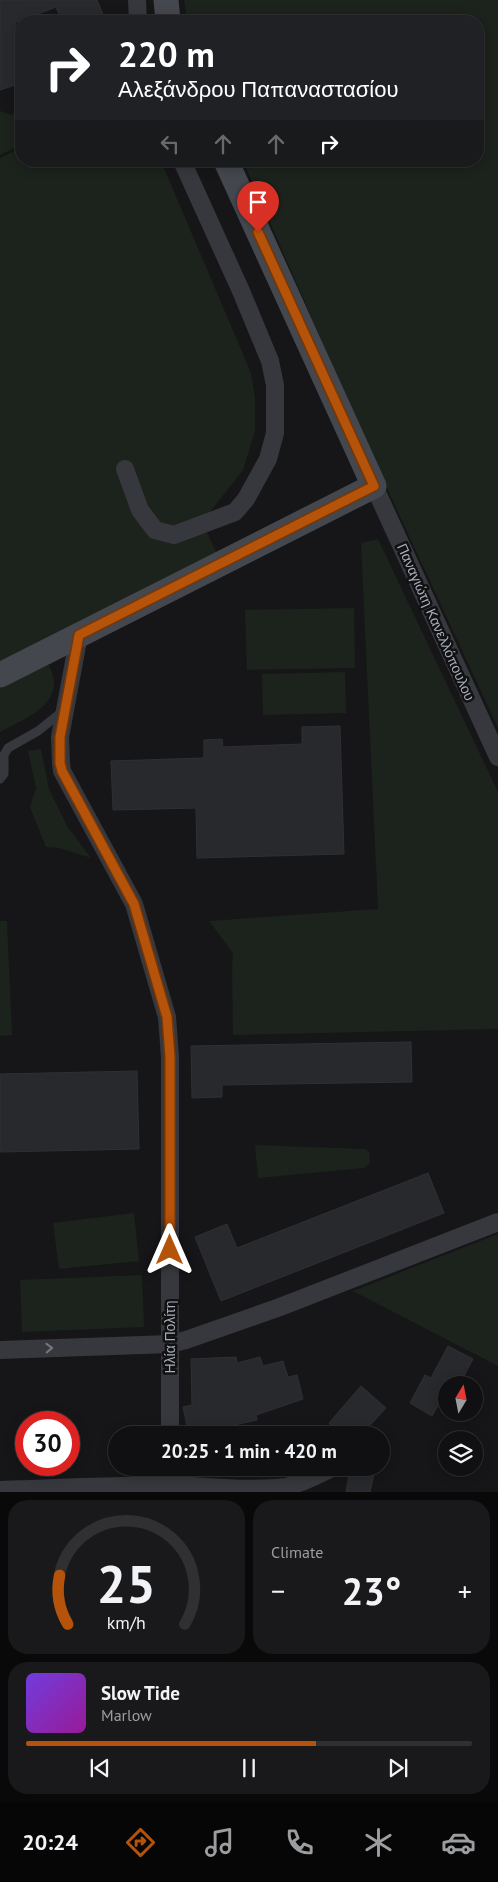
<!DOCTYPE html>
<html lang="en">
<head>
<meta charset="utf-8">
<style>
  :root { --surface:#101012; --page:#19191b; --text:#f1f3f6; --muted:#9c9d9f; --line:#303032; --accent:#b45309 }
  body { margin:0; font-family:"PT Sans",sans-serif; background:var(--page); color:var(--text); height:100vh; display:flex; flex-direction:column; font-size:19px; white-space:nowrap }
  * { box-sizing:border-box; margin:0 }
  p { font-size:16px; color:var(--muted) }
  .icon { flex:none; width:28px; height:28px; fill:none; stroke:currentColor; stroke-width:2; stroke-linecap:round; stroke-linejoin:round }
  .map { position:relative; height:1492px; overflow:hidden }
  .details { display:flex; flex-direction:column; gap:8px; padding:8px; background:#09090a; flex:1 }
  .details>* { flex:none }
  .banner { position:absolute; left:15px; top:15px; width:469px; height:152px; border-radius:20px; box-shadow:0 2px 12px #0003,0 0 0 1px var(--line); background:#202124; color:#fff; overflow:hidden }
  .needle { width:32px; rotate:10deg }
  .controls { position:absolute; left:438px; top:1376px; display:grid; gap:10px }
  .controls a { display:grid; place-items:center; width:45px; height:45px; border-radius:50%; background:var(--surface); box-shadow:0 2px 12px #0003,0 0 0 1px var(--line); font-size:25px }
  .speed { position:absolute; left:15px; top:1411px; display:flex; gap:10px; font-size:25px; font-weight:700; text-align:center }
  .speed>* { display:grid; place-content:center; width:65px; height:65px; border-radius:50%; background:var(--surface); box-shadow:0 2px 12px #0003,0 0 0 1px var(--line); line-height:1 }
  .speed .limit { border:8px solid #d22; background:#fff; color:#111 }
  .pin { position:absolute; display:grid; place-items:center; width:42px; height:42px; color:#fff; margin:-51px -21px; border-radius:50% 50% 50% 0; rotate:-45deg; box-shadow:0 0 5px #0007 }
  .pin .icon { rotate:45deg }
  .me { position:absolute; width:55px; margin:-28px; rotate:0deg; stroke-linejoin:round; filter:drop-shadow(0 0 4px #0008) }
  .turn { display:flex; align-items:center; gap:18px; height:105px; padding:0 20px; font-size:22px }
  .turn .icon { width:65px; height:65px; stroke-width:2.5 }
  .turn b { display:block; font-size:35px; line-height:42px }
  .lanes { display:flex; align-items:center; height:48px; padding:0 20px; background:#0003; justify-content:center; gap:25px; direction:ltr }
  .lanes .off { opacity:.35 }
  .big { font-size:38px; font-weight:700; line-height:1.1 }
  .details .card { flex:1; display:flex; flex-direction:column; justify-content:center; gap:8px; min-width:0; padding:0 18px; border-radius:20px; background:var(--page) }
  .details .dial { align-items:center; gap:0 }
  .dial svg { height:130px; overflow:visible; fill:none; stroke:var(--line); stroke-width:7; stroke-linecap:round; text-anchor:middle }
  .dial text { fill:var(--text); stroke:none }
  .song { display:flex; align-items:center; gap:15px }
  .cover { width:60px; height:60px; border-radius:8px; background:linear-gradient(135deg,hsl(260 70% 55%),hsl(300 70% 35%)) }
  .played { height:5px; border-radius:2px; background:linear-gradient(90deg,var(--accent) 65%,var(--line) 65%) }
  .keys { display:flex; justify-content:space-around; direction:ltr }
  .heat { display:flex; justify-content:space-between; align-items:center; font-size:28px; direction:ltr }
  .details .tiles { flex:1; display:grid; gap:8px; grid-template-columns:1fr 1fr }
  .card:last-child { grid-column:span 2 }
  .trip { position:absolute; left:108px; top:1426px; width:282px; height:50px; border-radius:25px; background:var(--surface); box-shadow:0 2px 12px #0003,0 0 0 1px var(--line); font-weight:700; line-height:50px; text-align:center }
  .menu { display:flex; height:80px; justify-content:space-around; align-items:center; background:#060607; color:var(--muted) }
  .menu .icon { width:35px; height:35px }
  .menu .active { color:var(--accent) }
  .menu b { font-size:22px; color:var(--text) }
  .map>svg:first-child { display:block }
  .green { fill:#1b231c }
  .building { fill:#28292c; stroke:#2f3034 }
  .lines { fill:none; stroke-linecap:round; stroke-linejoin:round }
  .lane { stroke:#36383d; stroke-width:9 }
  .street { stroke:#36383d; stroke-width:18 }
  .secondary { stroke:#44474d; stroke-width:25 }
  .oneway { stroke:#747981 }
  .route-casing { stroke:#753606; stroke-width:12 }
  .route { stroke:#b45309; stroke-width:9 }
  .labels { text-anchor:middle; stroke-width:5; stroke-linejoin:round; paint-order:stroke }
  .street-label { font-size:14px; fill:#a7aeb9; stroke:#111113 }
</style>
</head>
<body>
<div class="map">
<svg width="498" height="1492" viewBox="0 0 498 1492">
  <rect width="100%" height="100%" fill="#161618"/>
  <g class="green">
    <polygon points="184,0 498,0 498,728 378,469 243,161 478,161 478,21 187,21"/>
    <polygon points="0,111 12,115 21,112 21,145 0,155"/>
    <polygon points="21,148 21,161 161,161 251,373 255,398 255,431 243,470 202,522 217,554 0,663 0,158"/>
    <polygon points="378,539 498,792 498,1029 233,1035 232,967 233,953 209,921 378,909 361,543"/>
    <polygon points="354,608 355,668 247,670 245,610"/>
    <path d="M40,665H49C51,670 53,675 54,680C57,708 20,721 0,732V685Z"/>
    <polygon points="345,672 346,713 263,715 262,674"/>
    <polygon points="41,749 49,789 67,826 91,858 60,848 46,847 30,807 36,788 28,751"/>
    <polygon points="0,921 7,921 12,1035 0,1036"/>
    <polygon points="255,1145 365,1149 369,1152 370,1163 364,1168 258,1178"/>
    <polygon points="134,1213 139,1261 59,1269 53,1223"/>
    <polygon points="498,1234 498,1366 353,1291"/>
    <polygon points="142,1275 144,1327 22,1332 20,1280"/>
  </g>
  <g class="building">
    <polygon points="0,0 97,0 106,21 62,21 56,7 15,23 21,37 21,83 0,90"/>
    <polygon points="340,726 344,854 197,858 196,808 113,810 111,761 204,758 204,740 222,739 223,747 302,744 302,727"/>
    <polygon points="411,1042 412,1082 222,1085 222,1097 192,1098 191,1046"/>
    <polygon points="137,1071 139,1149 0,1152 0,1074"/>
    <polygon points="428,1173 444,1213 221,1301 195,1237 227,1224 237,1248"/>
    <polygon points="448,1346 473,1359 459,1385 446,1385 446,1392 432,1416 410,1403 425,1375 431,1378"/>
    <polygon points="236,1357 237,1363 260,1357 263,1366 283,1361 288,1377 297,1375 303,1399 256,1415 257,1420 189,1435 183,1407 192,1405 191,1359"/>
    <polygon points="361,1386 386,1408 361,1435 340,1435 329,1423"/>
    <polygon points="350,1470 374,1474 370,1492 346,1492"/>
  </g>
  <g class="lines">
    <polyline class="lane" points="0,779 4,774 4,755 8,748 38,731 63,711"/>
    <g class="street">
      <polyline points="137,0 138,21"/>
      <polyline points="125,469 140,510 155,530 174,535 235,512 246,499 268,459 275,433 275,385 270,361 241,291 182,161"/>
      <polyline points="374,486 498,757"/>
      <polyline points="79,635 60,737 61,763 62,771 134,904 167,1017 170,1057 170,1435"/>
      <polyline points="0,1350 170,1344 186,1340 280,1307 498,1222"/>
      <path d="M0,1490C54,1488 107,1486 161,1485C201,1485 246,1492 286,1487C303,1483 317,1475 332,1468"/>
      <polyline points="170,1492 170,1468"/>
    </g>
    <g class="secondary">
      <polyline points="166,0 168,21"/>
      <polyline points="0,675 374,486 226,161"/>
    </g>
  </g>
  <defs><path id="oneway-chevron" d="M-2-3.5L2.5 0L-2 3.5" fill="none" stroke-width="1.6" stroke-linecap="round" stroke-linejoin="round" transform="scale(1.25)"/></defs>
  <use class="oneway" href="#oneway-chevron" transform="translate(49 1348) rotate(-2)"/>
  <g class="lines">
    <defs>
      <polyline id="route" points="170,1250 170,1057 167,1017 134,904 62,771 60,763 60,737 79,635 374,486 258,232"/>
    </defs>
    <use href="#route" class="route-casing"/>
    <use href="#route" class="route"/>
  </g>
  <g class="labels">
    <g class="street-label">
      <text transform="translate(436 622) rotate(66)" y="5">Παναγιώτη Κανελλόπουλου</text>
      <text transform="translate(170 1337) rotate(-90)" y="5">Ηλία Πολίτη</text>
    </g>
  </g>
</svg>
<div class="controls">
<a><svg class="needle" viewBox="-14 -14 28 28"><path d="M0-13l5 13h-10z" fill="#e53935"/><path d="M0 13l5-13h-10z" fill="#9c9d9f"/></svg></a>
<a><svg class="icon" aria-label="layers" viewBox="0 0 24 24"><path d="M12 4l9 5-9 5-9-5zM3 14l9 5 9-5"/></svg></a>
</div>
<div class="speed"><div class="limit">30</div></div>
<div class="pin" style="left:258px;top:232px;background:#d93025"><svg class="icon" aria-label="arrive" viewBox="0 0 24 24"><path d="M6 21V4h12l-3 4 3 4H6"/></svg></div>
<svg class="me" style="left:170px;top:1250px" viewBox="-20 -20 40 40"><path d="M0-17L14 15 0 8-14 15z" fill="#b45309" stroke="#fff" stroke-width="4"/></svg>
<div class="trip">20:25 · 1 min · 420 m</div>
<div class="banner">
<div class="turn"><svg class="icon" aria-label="right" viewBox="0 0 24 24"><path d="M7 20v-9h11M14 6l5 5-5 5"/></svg><div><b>220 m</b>Αλεξάνδρου Παπαναστασίου</div></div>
<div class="lanes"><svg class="icon off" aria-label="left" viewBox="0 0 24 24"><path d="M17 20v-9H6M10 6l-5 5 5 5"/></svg><svg class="icon off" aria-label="ahead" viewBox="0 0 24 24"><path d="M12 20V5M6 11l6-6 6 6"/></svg><svg class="icon off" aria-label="ahead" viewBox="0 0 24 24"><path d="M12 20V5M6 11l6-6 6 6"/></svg><svg class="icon" aria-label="right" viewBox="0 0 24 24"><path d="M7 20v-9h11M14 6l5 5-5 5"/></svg></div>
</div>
</div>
<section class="details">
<div class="tiles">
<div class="card dial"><svg viewBox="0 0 100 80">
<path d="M14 69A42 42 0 1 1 86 69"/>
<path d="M14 69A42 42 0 0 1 9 39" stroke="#b45309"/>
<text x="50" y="56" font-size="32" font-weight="700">25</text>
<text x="50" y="72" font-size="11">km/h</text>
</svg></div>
<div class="card"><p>Climate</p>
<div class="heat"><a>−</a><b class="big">23°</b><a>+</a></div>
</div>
<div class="card">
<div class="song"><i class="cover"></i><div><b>Slow Tide</b><p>Marlow</p></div></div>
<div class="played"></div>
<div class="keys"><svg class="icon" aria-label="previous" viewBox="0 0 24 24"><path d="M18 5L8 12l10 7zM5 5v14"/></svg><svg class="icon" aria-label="pause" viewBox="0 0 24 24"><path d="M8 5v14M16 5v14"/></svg><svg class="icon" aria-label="next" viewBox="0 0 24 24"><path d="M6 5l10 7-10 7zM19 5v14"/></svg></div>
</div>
</div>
</section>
<nav class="menu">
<b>20:24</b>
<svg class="icon active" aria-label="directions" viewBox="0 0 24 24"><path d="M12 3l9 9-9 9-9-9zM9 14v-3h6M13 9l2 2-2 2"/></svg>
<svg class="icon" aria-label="music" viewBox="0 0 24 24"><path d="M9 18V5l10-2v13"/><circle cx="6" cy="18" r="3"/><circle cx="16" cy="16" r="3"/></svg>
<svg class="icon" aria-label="phone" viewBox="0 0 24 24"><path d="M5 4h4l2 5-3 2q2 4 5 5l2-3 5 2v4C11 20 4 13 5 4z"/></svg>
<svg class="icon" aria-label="climate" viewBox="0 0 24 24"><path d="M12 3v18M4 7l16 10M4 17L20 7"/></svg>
<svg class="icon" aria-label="car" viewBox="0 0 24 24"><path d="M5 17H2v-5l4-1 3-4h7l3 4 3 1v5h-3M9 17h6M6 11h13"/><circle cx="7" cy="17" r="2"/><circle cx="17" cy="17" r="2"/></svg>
</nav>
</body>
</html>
